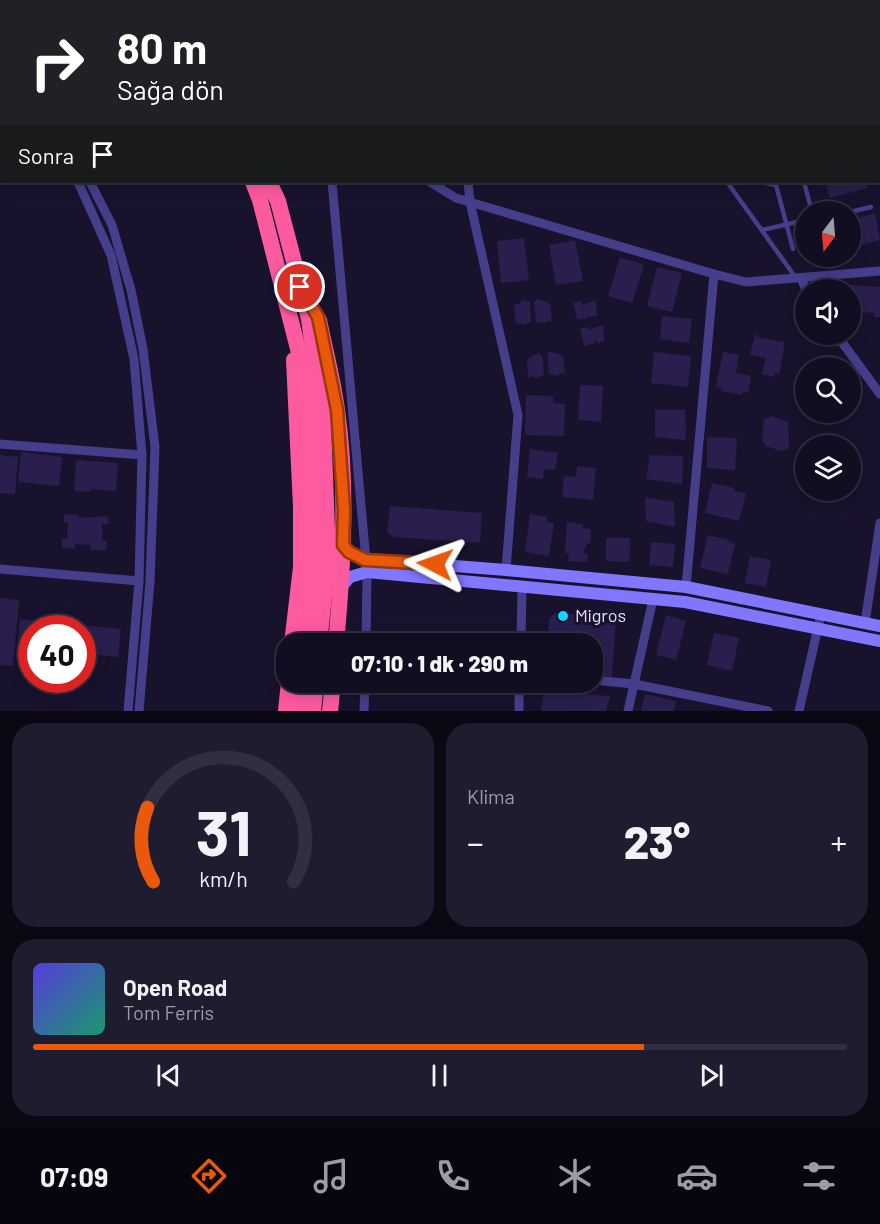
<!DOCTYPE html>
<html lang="tr">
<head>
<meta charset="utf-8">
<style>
  :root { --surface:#120e22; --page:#1f1c2f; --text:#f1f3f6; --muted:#9c9ca5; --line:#312e40; --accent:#ea580c }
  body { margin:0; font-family:Barlow,sans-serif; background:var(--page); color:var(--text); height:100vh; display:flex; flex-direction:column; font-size:22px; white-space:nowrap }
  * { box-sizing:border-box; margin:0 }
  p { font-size:20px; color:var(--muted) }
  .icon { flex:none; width:33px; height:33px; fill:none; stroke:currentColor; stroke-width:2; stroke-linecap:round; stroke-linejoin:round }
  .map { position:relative; height:711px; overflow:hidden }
  .side { display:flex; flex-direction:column; gap:12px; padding:12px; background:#0a0813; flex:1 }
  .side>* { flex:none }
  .guide { position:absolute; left:0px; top:0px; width:880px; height:183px; box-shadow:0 3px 15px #0003,0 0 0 2px var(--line); background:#202124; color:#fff; overflow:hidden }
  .needle { width:39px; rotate:196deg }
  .fabs { position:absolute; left:795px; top:201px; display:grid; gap:12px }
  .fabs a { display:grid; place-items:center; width:66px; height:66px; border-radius:50%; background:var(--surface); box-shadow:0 3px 15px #0003,0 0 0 2px var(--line); font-size:30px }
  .speed { position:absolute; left:18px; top:615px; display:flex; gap:12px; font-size:30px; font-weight:700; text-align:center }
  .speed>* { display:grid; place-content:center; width:78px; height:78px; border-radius:50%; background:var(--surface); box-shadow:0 3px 15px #0003,0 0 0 2px var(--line); line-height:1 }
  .speed .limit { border:9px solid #d22; background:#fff; color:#111 }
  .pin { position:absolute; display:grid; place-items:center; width:51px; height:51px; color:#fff; margin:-26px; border:3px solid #fff; border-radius:50%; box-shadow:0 2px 6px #0007 }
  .me { position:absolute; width:66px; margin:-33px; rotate:274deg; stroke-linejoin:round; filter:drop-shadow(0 0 4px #0008) }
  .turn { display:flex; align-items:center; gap:21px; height:126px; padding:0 18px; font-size:27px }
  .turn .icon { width:78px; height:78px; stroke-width:2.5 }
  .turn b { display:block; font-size:42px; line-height:51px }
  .then { display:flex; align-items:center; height:57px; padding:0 18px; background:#0003; gap:12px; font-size:22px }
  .big { font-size:45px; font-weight:800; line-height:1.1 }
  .side .card { flex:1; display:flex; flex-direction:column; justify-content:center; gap:9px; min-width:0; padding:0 21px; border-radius:24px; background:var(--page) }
  .side .dial { align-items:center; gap:0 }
  .dial svg { height:156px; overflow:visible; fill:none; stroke:var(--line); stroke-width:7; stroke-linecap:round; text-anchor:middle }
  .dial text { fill:var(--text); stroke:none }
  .song { display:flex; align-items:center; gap:18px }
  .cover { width:72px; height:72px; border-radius:9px; background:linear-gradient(135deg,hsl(250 70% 55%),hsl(160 70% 35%)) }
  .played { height:6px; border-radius:3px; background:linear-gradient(90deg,var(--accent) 75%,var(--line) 75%) }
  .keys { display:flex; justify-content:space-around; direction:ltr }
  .heat { display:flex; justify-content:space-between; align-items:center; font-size:33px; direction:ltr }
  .side .tiles { flex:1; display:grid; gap:12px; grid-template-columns:1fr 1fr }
  .card:last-child { grid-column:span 2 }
  .trip { position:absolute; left:276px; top:633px; width:327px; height:60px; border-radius:24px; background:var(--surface); box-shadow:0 3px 15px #0003,0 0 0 2px var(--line); font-weight:800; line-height:60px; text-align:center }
  .tabs { display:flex; height:96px; justify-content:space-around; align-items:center; background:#07060e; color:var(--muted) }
  .tabs .icon { width:42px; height:42px }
  .tabs .on { color:var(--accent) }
  .tabs b { font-size:27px; color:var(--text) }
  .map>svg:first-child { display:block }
  .building { fill:#2a1e4e }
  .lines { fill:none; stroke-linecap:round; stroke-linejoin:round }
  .lane { stroke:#453e8b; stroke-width:4.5 }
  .street { stroke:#453e8b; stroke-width:9 }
  .secondary { stroke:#8176fe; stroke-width:12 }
  .highway { stroke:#fd5a9f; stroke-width:16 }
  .route-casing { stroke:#983908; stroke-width:15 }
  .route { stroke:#ea580c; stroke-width:10 }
  .poi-dot { fill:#0cd7fd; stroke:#18122d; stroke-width:2 }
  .labels { text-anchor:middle; stroke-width:6; stroke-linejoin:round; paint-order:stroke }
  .poi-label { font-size:18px; fill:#e4deff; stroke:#18122d; text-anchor:start }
</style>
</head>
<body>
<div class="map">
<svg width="880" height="711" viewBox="0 0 880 711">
  <rect width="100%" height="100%" fill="#18122d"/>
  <g class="building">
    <polygon points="825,182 865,182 867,188 830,198"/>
    <polygon points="875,213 880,240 850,248 850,220"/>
    <polygon points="524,238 529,280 501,283 497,241"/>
    <polygon points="575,240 583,281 556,285 549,245"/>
    <polygon points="620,257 644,265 632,303 608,296"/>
    <polygon points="657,267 682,273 672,312 647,306"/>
    <polygon points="837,284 880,287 880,317 874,317 874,313 850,311 850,290 836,290"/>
    <polygon points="536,298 550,303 552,321 546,321 546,323 536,322 534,301 536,301"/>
    <polygon points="526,299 527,302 530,302 531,322 522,325 521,323 516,324 514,306"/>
    <polygon points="596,300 597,316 589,317 587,314 588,318 577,320 573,303 581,301 581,305"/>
    <polygon points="662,316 692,319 689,343 660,339"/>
    <polygon points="603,325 604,341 597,343 596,339 594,340 595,343 584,346 580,328 588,327 588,330"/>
    <polygon points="755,335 758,335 757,337 785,342 779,374 775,373 774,377 762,374 766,358 750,355"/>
    <polygon points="549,351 563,356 565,374 559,373 559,376 549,374 547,354 549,354"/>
    <polygon points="539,352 540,355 542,355 544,375 535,378 534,376 528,378 527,360"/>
    <polygon points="654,352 691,356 688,387 651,383"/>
    <polygon points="723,352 739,355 736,373 751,376 748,393 743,392 742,395 721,391 722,388 716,387"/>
    <polygon points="580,385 603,386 601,422 578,420"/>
    <polygon points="526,395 553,396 553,403 565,404 564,436 525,435"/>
    <polygon points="655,410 685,410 686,440 655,437"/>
    <polygon points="772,416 788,422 789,448 781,451 766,446 762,440 764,419"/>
    <polygon points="707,437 737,438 735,470 707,468"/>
    <polygon points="530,449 558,453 555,470 544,469 543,479 527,477"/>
    <polygon points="21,452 62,457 59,486 18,482"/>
    <polygon points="0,455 18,457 15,494 0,493"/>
    <polygon points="650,455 683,456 682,484 646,479"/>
    <polygon points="76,460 118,463 116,491 90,489 90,492 74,491"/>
    <polygon points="577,466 596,468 593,500 562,497 564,476 576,477"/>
    <polygon points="712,483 734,488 734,491 746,493 739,521 705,513"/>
    <polygon points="645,497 674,502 675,527 646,521"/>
    <polygon points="390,506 482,513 480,543 394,537 387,533"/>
    <polygon points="64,514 79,515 79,518 108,516 108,524 102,524 102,541 107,541 106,550 90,550 91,545 75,544 75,549 62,548 62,538 67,539 68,522 64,522"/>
    <polygon points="530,514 547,517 547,522 554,523 549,556 525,552"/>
    <polygon points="567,522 583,524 583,528 591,529 590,544 586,543 586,548 584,548 584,554 588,554 587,562 568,561 569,553 565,553"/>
    <polygon points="708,535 729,540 729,542 735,544 728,574 700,568"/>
    <polygon points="606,538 630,538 629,562 606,561"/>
    <polygon points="651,542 675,544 673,567 649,565"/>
    <polygon points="750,556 771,560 766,587 745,583"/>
    <polygon points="0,598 19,600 13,666 0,665"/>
    <polygon points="555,613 616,616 612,677 592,675 592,644 547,644 549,619"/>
    <polygon points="666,615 686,621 676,660 656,655"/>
    <polygon points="20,619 121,629 118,657 82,653 82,628 32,628 32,649 17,647"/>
    <polygon points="714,633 739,638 732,671 707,665"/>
    <polygon points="544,691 610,696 606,711 541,711"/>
    <polygon points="645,694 676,701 674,711 641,711"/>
  </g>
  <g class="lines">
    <g class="lane">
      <polyline points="727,182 796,278"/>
      <polyline points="761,182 776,185 793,249"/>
      <polyline points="804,182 812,212"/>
      <polyline points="850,212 871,207"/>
      <polyline points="762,230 806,220"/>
      <polyline points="825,256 825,259"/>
    </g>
    <g class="street">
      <polyline points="320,0 320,2"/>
      <polyline points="457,2 457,0"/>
      <polyline points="0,38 2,40"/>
      <polyline points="0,54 2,57"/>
      <polyline points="78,182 111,255 134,359 142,455 139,581 128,711"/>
      <polyline points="90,182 112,225 131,290 143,349 155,447 150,582 139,711"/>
      <polyline points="332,182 367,572 366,644"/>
      <polyline points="430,182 456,198 714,274 746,282 880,271"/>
      <polyline points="468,182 470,202 518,415 506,570"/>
      <polyline points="801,278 806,290"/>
      <polyline points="836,334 880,394"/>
      <polyline points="0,444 142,455"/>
      <polyline points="0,569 139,581"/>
      <polyline points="686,587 714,274"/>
      <polyline points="865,623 880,523"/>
      <polyline points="521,644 522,587"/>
      <polyline points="592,680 634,684 768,711"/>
      <polyline points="364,711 365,682"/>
      <polyline points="519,711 519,682"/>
      <polyline points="628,711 653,599"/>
      <polyline points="799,711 821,614"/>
    </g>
    <g class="secondary">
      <polyline points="227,0 228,2"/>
      <polyline points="254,2 254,0"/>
      <polyline points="343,545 349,552 365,559 506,570 686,587 880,626"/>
      <polyline points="342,586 350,577 367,572 685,602 880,641"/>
    </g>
    <g class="highway">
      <polyline points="169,0 170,2"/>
      <polyline points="186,0 186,2"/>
      <polyline points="253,182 260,200 308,388 316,569 307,644"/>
      <polyline points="269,182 278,201 309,319 323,421 328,557 319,644"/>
      <path d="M319,320C325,350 333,380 337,410C348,487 343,566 336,644"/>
      <polyline points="292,644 301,567 301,507 294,360"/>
      <polyline points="286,711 289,682"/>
      <polyline points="300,711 303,682"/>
      <polyline points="313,711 316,682"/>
      <polyline points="330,711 333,682"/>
    </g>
  </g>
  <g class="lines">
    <defs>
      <polyline id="route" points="300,287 318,317 337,410 344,510 343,545 349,552 365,560 435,564"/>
    </defs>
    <use href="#route" class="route-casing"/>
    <use href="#route" class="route"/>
  </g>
  <circle class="poi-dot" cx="563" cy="616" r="6"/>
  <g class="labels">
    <g class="poi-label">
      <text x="575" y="622">Migros</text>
    </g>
  </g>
</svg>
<div class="fabs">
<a><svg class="needle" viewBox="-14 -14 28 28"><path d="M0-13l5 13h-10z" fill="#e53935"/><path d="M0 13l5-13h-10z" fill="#9c9ca5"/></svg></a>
<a><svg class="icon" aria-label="sound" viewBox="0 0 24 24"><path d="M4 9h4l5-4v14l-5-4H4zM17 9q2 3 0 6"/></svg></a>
<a><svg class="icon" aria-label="search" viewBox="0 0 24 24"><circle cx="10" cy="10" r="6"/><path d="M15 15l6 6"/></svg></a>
<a><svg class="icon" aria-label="layers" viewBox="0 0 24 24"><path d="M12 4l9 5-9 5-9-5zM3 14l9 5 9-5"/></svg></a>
</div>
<div class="speed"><div class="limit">40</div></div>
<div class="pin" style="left:300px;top:287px;background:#d93025"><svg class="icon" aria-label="arrive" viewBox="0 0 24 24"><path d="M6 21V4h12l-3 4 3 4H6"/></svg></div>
<svg class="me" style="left:435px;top:564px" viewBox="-20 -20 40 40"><path d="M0-17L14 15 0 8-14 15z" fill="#ea580c" stroke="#fff" stroke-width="4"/></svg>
<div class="trip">07:10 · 1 dk · 290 m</div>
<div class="guide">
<div class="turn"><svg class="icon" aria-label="right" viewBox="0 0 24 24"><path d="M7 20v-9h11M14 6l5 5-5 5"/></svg><div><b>80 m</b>Sağa dön</div></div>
<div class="then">Sonra<svg class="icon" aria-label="arrive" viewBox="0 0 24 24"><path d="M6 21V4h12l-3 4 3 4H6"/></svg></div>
</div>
</div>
<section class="side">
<div class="tiles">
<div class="card dial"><svg viewBox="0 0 100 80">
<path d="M14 69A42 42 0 1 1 86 69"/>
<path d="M14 69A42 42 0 0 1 11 31" stroke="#ea580c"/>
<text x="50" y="56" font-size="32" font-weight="700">31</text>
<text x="50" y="72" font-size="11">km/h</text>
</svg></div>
<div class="card"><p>Klima</p>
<div class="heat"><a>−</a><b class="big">23°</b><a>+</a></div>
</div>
<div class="card">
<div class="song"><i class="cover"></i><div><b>Open Road</b><p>Tom Ferris</p></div></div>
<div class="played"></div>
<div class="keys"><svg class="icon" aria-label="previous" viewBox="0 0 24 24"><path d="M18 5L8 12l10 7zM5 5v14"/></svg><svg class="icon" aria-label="pause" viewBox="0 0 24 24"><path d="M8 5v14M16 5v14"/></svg><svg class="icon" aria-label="next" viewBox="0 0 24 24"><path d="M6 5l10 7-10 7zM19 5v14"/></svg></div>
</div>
</div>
</section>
<nav class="tabs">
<b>07:09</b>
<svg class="icon on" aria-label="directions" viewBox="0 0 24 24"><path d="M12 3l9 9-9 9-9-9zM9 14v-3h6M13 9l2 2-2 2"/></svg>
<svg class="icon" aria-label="music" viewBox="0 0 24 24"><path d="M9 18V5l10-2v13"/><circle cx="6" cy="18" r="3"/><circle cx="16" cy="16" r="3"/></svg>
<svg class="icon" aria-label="phone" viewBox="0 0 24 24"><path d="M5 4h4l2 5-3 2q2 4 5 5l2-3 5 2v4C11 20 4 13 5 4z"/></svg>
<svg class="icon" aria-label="climate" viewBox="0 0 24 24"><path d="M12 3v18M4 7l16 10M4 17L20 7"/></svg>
<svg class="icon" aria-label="car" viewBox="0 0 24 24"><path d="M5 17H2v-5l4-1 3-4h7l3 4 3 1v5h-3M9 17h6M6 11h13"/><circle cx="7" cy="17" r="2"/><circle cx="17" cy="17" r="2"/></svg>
<svg class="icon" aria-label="filters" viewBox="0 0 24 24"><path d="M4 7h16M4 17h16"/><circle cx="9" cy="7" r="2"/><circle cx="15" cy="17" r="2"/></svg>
</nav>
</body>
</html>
